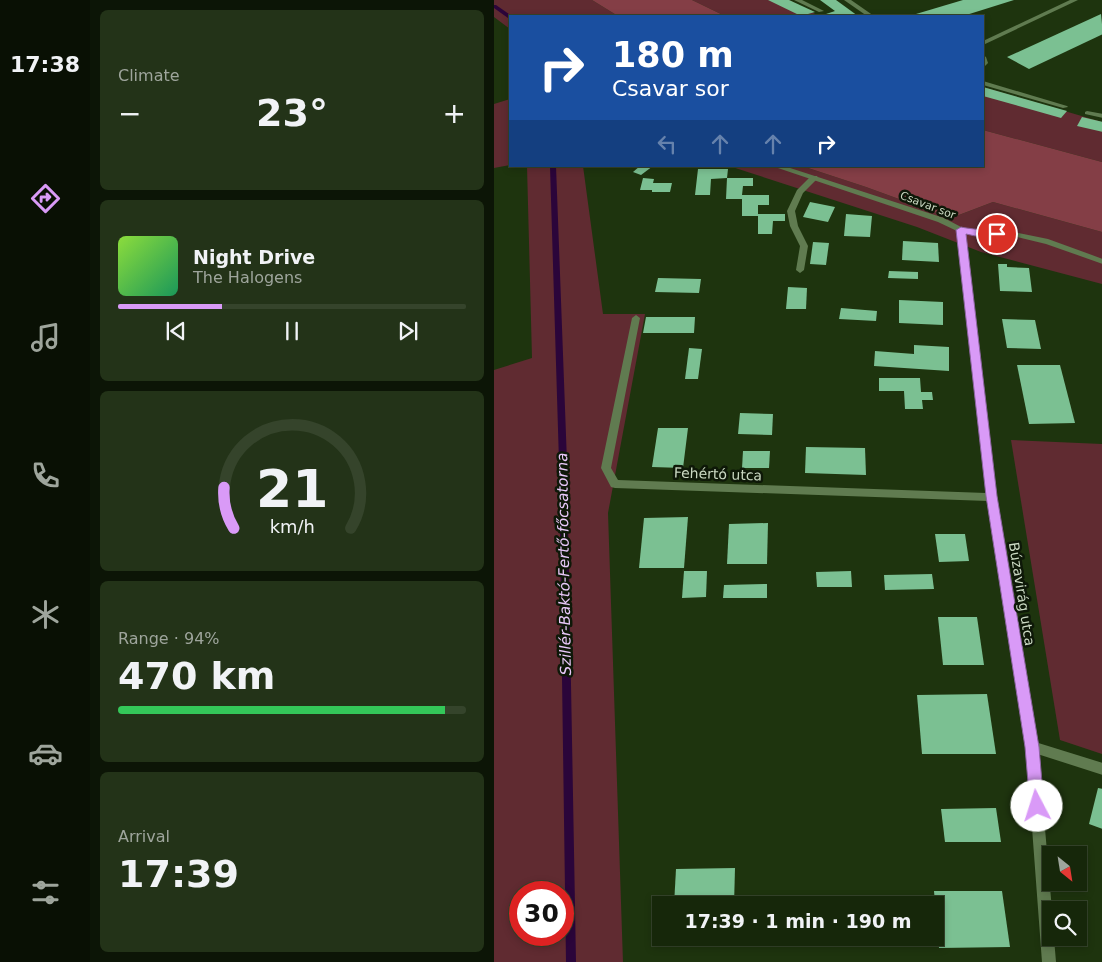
<!DOCTYPE html>
<html lang="en">
<head>
<meta charset="utf-8">
<style>
  :root { --surface:#16270a; --page:#233318; --text:#f1f3f6; --muted:#9ea59c; --line:#35442b; --accent:#d99af7 }
  body { margin:0; font-family:"DejaVu Sans",sans-serif; background:var(--page); color:var(--text); height:100vh; display:flex; flex-direction:column; font-size:19px; white-space:nowrap }
  * { box-sizing:border-box; margin:0 }
  p { font-size:16px; color:var(--muted) }
  .icon { flex:none; width:28px; height:28px; fill:none; stroke:currentColor; stroke-width:2; stroke-linecap:round; stroke-linejoin:round }
  .map { position:relative; flex:1; overflow:hidden }
  .sheet { display:flex; flex-direction:column; gap:10px; padding:10px; background:#0c1506; width:404px }
  .sheet>* { flex:none }
  .banner { position:absolute; left:15px; top:15px; width:475px; height:152px; border-radius:0px; box-shadow:0 2px 8px #0003,0 0 0 1px var(--line); background:#1a4fa0; color:#fff; overflow:hidden }
  .needle { width:32px; rotate:150deg }
  .fabs { position:absolute; left:548px; top:846px; display:grid; gap:10px }
  .fabs a { display:grid; place-items:center; width:45px; height:45px; border-radius:0px; background:var(--surface); box-shadow:0 2px 8px #0003,0 0 0 1px var(--line); font-size:25px }
  .speed { position:absolute; left:15px; top:881px; display:flex; gap:10px; font-size:25px; font-weight:700; text-align:center }
  .speed>* { display:grid; place-content:center; width:65px; height:65px; border-radius:50%; background:var(--surface); box-shadow:0 2px 8px #0003,0 0 0 1px var(--line); line-height:1 }
  .speed .limit { border:8px solid #d22; background:#fff; color:#111 }
  .pin { position:absolute; display:grid; place-items:center; width:42px; height:42px; color:#fff; margin:-21px; border:2px solid #fff; border-radius:50%; box-shadow:0 1px 5px #0007 }
  .me { position:absolute; width:55px; margin:-28px; rotate:355deg; stroke-linejoin:round; filter:drop-shadow(0 0 4px #0008) }
  .turn { display:flex; align-items:center; gap:18px; height:105px; padding:0 20px; font-size:22px }
  .turn .icon { width:65px; height:65px; stroke-width:2.5 }
  .turn b { display:block; font-size:35px; line-height:42px }
  .lanes { display:flex; align-items:center; height:48px; padding:0 20px; background:#0003; justify-content:center; gap:25px; direction:ltr }
  .lanes .off { opacity:.35 }
  .big { font-size:38px; font-weight:700; line-height:1.1 }
  .sheet .tile { flex:1; display:flex; flex-direction:column; justify-content:center; gap:8px; min-width:0; padding:0 18px; border-radius:8px; background:var(--page) }
  .sheet .dial { align-items:center; gap:0 }
  .dial svg { height:130px; overflow:visible; fill:none; stroke:var(--line); stroke-width:7; stroke-linecap:round; text-anchor:middle }
  .dial text { fill:var(--text); stroke:none }
  .song { display:flex; align-items:center; gap:15px }
  .cover { width:60px; height:60px; border-radius:8px; background:linear-gradient(135deg,hsl(90 70% 55%),hsl(150 70% 35%)) }
  .played { height:5px; border-radius:2px; background:linear-gradient(90deg,var(--accent) 30%,var(--line) 30%) }
  .keys { display:flex; justify-content:space-around; direction:ltr }
  .heat { display:flex; justify-content:space-between; align-items:center; font-size:28px; direction:ltr }
  .charge { height:8px; border-radius:4px; background:linear-gradient(90deg,#34c759 94%,var(--line) 0) }
  .trip { position:absolute; left:158px; top:896px; width:292px; height:50px; border-radius:0px; background:var(--surface); box-shadow:0 2px 8px #0003,0 0 0 1px var(--line); font-weight:700; line-height:50px; text-align:center }
  main { display:flex; flex:1; min-height:0 }
  .tab-bar { display:flex; flex-direction:column; width:90px; justify-content:space-around; align-items:center; background:#091004; color:var(--muted) }
  .tab-bar .icon { width:35px; height:35px }
  .tab-bar .on { color:var(--accent) }
  .tab-bar b { font-size:22px; color:var(--text) }
  .map>svg:first-child { display:block }
  .green { fill:#602b31; fill-rule:evenodd }
  .forest { fill:#843e46 }
  .lines { fill:none; stroke-linecap:round; stroke-linejoin:round }
  .stream { fill:#2b053a; fill-rule:evenodd }
  .building { fill:#7bc092 }
  .service { fill:#607b50; fill-rule:evenodd }
  .minor { fill:#607b50; fill-rule:evenodd }
  .route { fill:#d99af7; stroke:#8d64a1 }
  .labels { text-anchor:middle; stroke-width:5; stroke-linejoin:round; paint-order:stroke }
  .far-street-label { font-size:11px; fill:#cbd9c3; stroke:#0e1808 }
  .street-label { font-size:14px; fill:#cbd9c3; stroke:#0e1808 }
  .water-label { font-size:15px; font-style:italic; fill:#e9c8fa; stroke:#0e1808 }
</style>
</head>
<body>
<main>
<nav class="tab-bar">
<b>17:38</b>
<svg class="icon on" aria-label="directions" viewBox="0 0 24 24"><path d="M12 3l9 9-9 9-9-9zM9 14v-3h6M13 9l2 2-2 2"/></svg>
<svg class="icon" aria-label="music" viewBox="0 0 24 24"><path d="M9 18V5l10-2v13"/><circle cx="6" cy="18" r="3"/><circle cx="16" cy="16" r="3"/></svg>
<svg class="icon" aria-label="phone" viewBox="0 0 24 24"><path d="M5 4h4l2 5-3 2q2 4 5 5l2-3 5 2v4C11 20 4 13 5 4z"/></svg>
<svg class="icon" aria-label="climate" viewBox="0 0 24 24"><path d="M12 3v18M4 7l16 10M4 17L20 7"/></svg>
<svg class="icon" aria-label="car" viewBox="0 0 24 24"><path d="M5 17H2v-5l4-1 3-4h7l3 4 3 1v5h-3M9 17h6M6 11h13"/><circle cx="7" cy="17" r="2"/><circle cx="17" cy="17" r="2"/></svg>
<svg class="icon" aria-label="filters" viewBox="0 0 24 24"><path d="M4 7h16M4 17h16"/><circle cx="9" cy="7" r="2"/><circle cx="15" cy="17" r="2"/></svg>
</nav>
<section class="sheet">
<div class="tile"><p>Climate</p>
<div class="heat"><a>−</a><b class="big">23°</b><a>+</a></div>
</div>
<div class="tile">
<div class="song"><i class="cover"></i><div><b>Night Drive</b><p>The Halogens</p></div></div>
<div class="played"></div>
<div class="keys"><svg class="icon" aria-label="previous" viewBox="0 0 24 24"><path d="M18 5L8 12l10 7zM5 5v14"/></svg><svg class="icon" aria-label="pause" viewBox="0 0 24 24"><path d="M8 5v14M16 5v14"/></svg><svg class="icon" aria-label="next" viewBox="0 0 24 24"><path d="M6 5l10 7-10 7zM19 5v14"/></svg></div>
</div>
<div class="tile dial"><svg viewBox="0 0 100 80">
<path d="M14 69A42 42 0 1 1 86 69"/>
<path d="M14 69A42 42 0 0 1 8 44" stroke="#d99af7"/>
<text x="50" y="56" font-size="32" font-weight="700">21</text>
<text x="50" y="72" font-size="11">km/h</text>
</svg></div>
<div class="tile"><p>Range · 94%</p><b class="big">470 km</b><div class="charge"></div></div>
<div class="tile"><p>Arrival</p><b class="big">17:39</b></div>
</section>
<div class="map">
<svg width="609" height="962" viewBox="0 0 609 962">
  <rect width="100%" height="100%" fill="#1e340e"/>
  <g class="green">
    <polygon points="0,0 98,0 124,16 16,16 16,29 0,17"/>
    <polygon points="198,0 295,0 325,16 231,16"/>
    <polygon points="489,87 608,122 608,162 489,130"/>
    <polygon points="16,99 16,165 0,168 0,104"/>
    <path d="M33,166H89L109,314H151L114,513L129,962H0V370L38,358ZM26,892H69V935H26Z"/>
    <polygon points="235,166 308,166 372,187 457,218 499,202 608,232 608,284 487,252 423,227"/>
    <polygon points="517,440 608,444 608,754 566,740"/>
  </g>
  <g class="forest">
    <polygon points="98,0 198,0 231,16 124,16"/>
    <polygon points="489,130 608,162 608,232 499,202 457,218 372,187 308,166 489,166"/>
  </g>
  <g class="lines">
    <g class="stream">
      <polygon points="0,5 2,5 18,16 16,16 16,18 14,18 0,8"/>
      <polygon points="56,166 62,166 73,462 82,962 72,962 65,462"/>
    </g>
  </g>
  <g class="building">
    <polygon points="274,0 295,0 321,12 307,16"/>
    <polygon points="326,0 342,0 364,16 326,16 341,11"/>
    <polygon points="469,0 520,0 469,16 424,16 422,14"/>
    <polygon points="607,14 609,34 535,69 513,57"/>
    <polygon points="489,87 573,111 567,118 489,96"/>
    <polygon points="588,117 609,122 609,132 583,126"/>
    <polygon points="146,166 159,166 147,175 139,172"/>
    <polygon points="204,169 234,169 233,178 259,178 259,186 249,186 248,195 275,195 275,205 264,205 264,214 291,214 291,221 279,221 278,234 264,234 264,216 248,216 248,199 232,199 233,178 217,179 216,195 201,195"/>
    <polygon points="149,178 160,179 159,183 178,183 176,192 158,192 158,190 146,190"/>
    <polygon points="316,202 341,207 334,222 309,217"/>
    <polygon points="352,214 378,216 376,237 350,236"/>
    <polygon points="409,241 444,243 445,262 408,260"/>
    <polygon points="319,242 335,243 332,265 316,264"/>
    <polygon points="504,264 513,264 513,267 535,268 538,292 506,291"/>
    <polygon points="395,271 424,272 424,279 394,278"/>
    <polygon points="164,278 207,279 205,293 161,292"/>
    <polygon points="294,287 313,288 312,309 292,309"/>
    <polygon points="405,300 449,302 449,325 405,323"/>
    <polygon points="347,308 383,311 382,321 345,319"/>
    <polygon points="152,317 201,317 200,333 149,333"/>
    <polygon points="508,319 541,320 547,349 513,348"/>
    <polygon points="420,345 455,347 455,371 380,366 381,351 420,354"/>
    <polygon points="195,348 208,349 204,379 191,379"/>
    <polygon points="523,365 566,365 581,423 535,424"/>
    <polygon points="385,378 426,378 427,392 438,392 439,400 428,400 429,409 411,409 410,391 385,391"/>
    <polygon points="246,413 279,414 278,435 244,434"/>
    <polygon points="164,428 194,428 189,468 158,467"/>
    <polygon points="312,447 371,448 372,475 311,473"/>
    <polygon points="249,451 276,451 275,468 248,468"/>
    <polygon points="194,517 190,568 145,568 150,518"/>
    <polygon points="274,523 273,564 233,564 235,524"/>
    <polygon points="441,534 471,534 475,561 445,562"/>
    <polygon points="190,571 213,571 212,597 188,598"/>
    <polygon points="357,571 358,587 323,587 322,572"/>
    <polygon points="438,574 440,589 391,590 390,575"/>
    <polygon points="273,584 273,598 229,598 230,585"/>
    <polygon points="444,617 483,617 490,665 449,665"/>
    <polygon points="493,694 502,754 428,754 423,695"/>
    <polygon points="604,788 609,789 609,829 595,824"/>
    <polygon points="502,808 507,842 451,842 447,809"/>
    <polygon points="241,868 240,905 180,905 182,869"/>
    <polygon points="440,891 508,891 516,947 445,948"/>
    <polygon points="178,938 239,938 239,942 177,943"/>
  </g>
  <g class="lines">
    <g class="service">
      <polygon points="300,0 308,0 330,11 325,12"/>
      <polygon points="350,0 357,0 380,16 373,16"/>
      <polygon points="576,0 584,0 489,45 489,41"/>
      <polygon points="489,55 492,57 494,63 489,68"/>
      <polygon points="489,81 573,106 574,107 569,108 489,85"/>
      <polygon points="593,111 609,114 609,118 591,114 591,112"/>
      <polygon points="317,176 323,176 324,178 309,193 301,211 304,226 314,246 310,270 306,273 302,270 306,246 296,226 293,211 303,190"/>
      <polygon points="538,741 609,763 609,775 534,751 532,747 534,743"/>
    </g>
    <polygon class="minor" points="278,166 290,166 450,218 469,228 488,232 519,232 554,239 609,259 609,264 552,244 519,236 488,236 471,233 503,497 544,747 558,910 556,910 556,938 560,938 562,962 548,962 532,747 494,501 121,488 117,487 107,468 138,318 142,315 146,318 117,468 124,480 492,493 463,231 444,222"/>
  </g>
  <path class="route" d="M467,227C475,229 504,231 508,234C499,241 482,236 472,234L503,496L545,747L550,806L548,811L543,813L538,811L536,806L531,747L492,496L462,230Z"/>
  <g class="labels">
    <g class="far-street-label">
      <text transform="translate(434 205) rotate(21)" y="4">Csavar sor</text>
    </g>
    <g class="street-label">
      <text transform="translate(224 474) rotate(2)" y="5">Fehértó utca</text>
      <text transform="translate(528 594) rotate(81)" y="5">Búzavirág utca</text>
    </g>
    <g class="water-label">
      <text transform="translate(70 564) rotate(-91)" y="5">Szillér-Baktó-Fertő-főcsatorna</text>
    </g>
  </g>
</svg>
<div class="fabs">
<a><svg class="needle" viewBox="-14 -14 28 28"><path d="M0-13l5 13h-10z" fill="#e53935"/><path d="M0 13l5-13h-10z" fill="#9ea59c"/></svg></a>
<a><svg class="icon" aria-label="search" viewBox="0 0 24 24"><circle cx="10" cy="10" r="6"/><path d="M15 15l6 6"/></svg></a>
</div>
<div class="speed"><div class="limit">30</div></div>
<div class="pin" style="left:503px;top:234px;background:#d93025"><svg class="icon" aria-label="arrive" viewBox="0 0 24 24"><path d="M6 21V4h12l-3 4 3 4H6"/></svg></div>
<svg class="me" style="left:543px;top:806px" viewBox="-20 -20 40 40"><circle r="19" fill="#fff"/><path d="M0-13L10 11 0 6-10 11z" fill="#d99af7"/></svg>
<div class="trip">17:39 · 1 min · 190 m</div>
<div class="banner">
<div class="turn"><svg class="icon" aria-label="right" viewBox="0 0 24 24"><path d="M7 20v-9h11M14 6l5 5-5 5"/></svg><div><b>180 m</b>Csavar sor</div></div>
<div class="lanes"><svg class="icon off" aria-label="left" viewBox="0 0 24 24"><path d="M17 20v-9H6M10 6l-5 5 5 5"/></svg><svg class="icon off" aria-label="ahead" viewBox="0 0 24 24"><path d="M12 20V5M6 11l6-6 6 6"/></svg><svg class="icon off" aria-label="ahead" viewBox="0 0 24 24"><path d="M12 20V5M6 11l6-6 6 6"/></svg><svg class="icon" aria-label="right" viewBox="0 0 24 24"><path d="M7 20v-9h11M14 6l5 5-5 5"/></svg></div>
</div>
</div>
</main>
</body>
</html>
